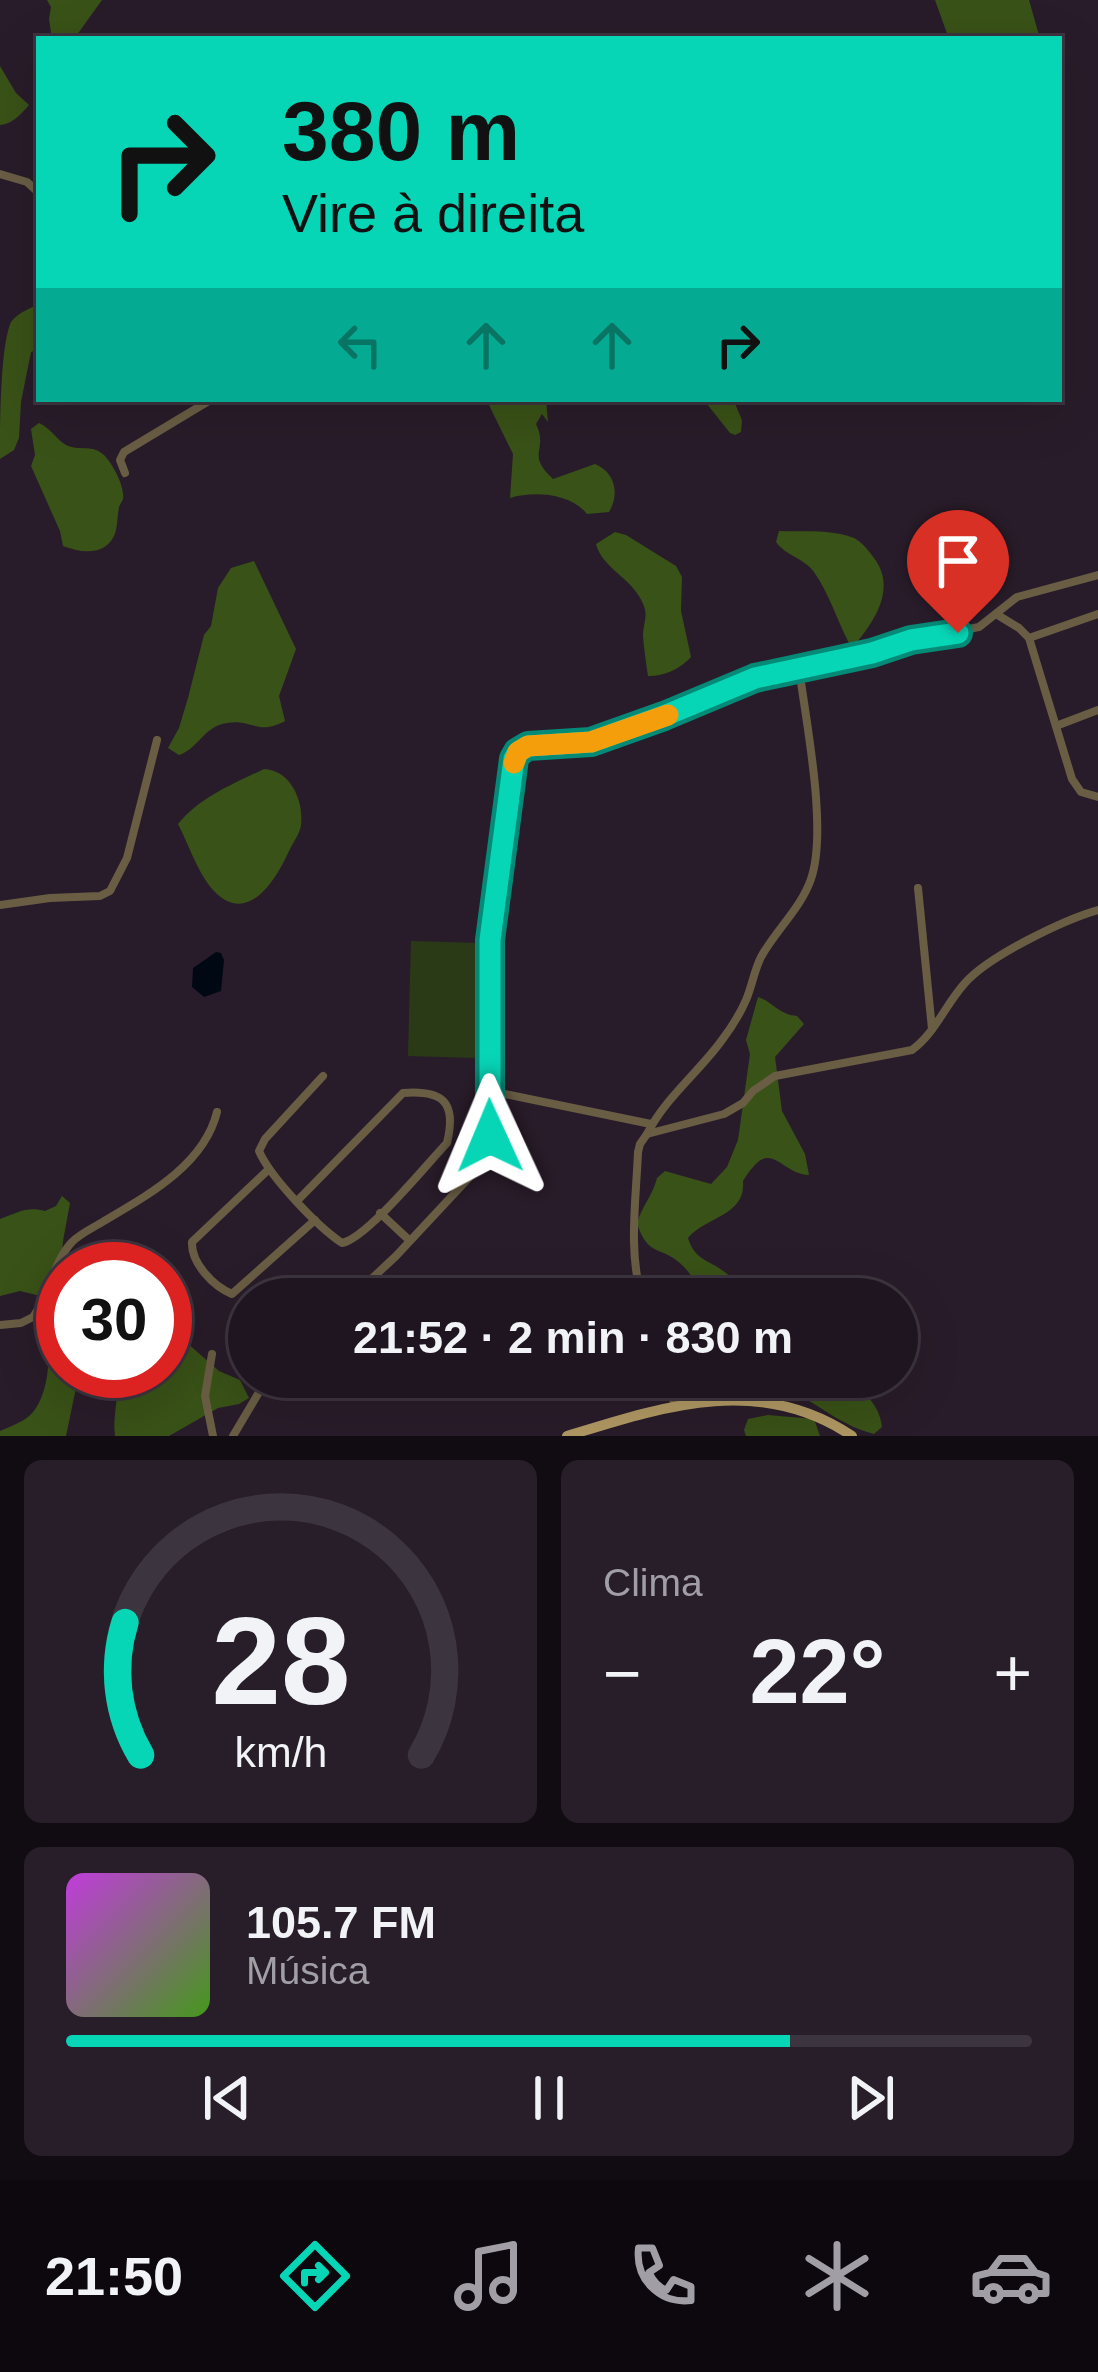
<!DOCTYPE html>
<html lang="pt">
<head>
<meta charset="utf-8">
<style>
  :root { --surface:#1f1520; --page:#271e29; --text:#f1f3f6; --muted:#a19fa5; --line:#3c343e; --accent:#06d5b6 }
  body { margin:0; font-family:Arial,sans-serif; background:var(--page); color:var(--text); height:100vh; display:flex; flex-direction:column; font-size:45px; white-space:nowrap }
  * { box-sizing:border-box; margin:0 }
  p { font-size:39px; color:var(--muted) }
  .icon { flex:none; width:66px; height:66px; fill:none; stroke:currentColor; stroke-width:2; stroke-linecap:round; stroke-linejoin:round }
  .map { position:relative; height:1436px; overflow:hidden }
  .drawer { display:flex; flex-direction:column; gap:24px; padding:24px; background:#110c12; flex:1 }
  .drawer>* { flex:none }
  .banner { position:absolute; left:36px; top:36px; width:1026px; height:366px; border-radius:0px; box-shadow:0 12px 48px #0002,0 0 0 3px var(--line); background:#06d5b6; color:#111; overflow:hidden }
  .speed { position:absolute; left:36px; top:1242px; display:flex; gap:24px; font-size:60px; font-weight:700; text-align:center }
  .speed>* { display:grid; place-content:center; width:156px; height:156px; border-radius:50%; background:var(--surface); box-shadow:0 12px 48px #0002,0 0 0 3px var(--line); line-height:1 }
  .speed .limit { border:18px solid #d22; background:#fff; color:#111 }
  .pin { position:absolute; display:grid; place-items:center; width:102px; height:102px; color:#fff; margin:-123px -51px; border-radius:50% 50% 50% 0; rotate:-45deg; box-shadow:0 0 12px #0007 }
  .pin .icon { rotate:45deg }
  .me { position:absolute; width:132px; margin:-66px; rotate:359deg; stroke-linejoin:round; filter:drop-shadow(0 0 9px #0008) }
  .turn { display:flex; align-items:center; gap:42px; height:252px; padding:0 48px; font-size:54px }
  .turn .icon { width:156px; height:156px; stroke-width:2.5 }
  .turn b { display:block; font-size:84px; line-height:102px }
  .lanes { display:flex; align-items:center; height:114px; padding:0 48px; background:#0003; justify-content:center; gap:60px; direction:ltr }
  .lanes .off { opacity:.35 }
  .big { font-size:90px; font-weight:700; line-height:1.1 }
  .drawer .tile { flex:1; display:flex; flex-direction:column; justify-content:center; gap:18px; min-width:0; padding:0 42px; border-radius:18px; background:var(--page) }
  .drawer .dial { align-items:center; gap:0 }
  .dial svg { height:312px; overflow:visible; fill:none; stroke:var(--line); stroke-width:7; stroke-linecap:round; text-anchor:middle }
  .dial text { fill:var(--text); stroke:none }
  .song { display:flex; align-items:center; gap:36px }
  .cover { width:144px; height:144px; border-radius:18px; background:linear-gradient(135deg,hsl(290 70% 55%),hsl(100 70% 35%)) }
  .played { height:12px; border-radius:6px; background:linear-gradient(90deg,var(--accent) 75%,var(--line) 75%) }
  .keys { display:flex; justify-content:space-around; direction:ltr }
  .heat { display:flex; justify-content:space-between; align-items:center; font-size:66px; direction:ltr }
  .drawer .tiles { flex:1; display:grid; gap:24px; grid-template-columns:1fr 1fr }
  .tile:last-child { grid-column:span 2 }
  .trip { position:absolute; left:228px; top:1278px; width:690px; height:120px; border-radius:60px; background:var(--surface); box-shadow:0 12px 48px #0002,0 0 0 3px var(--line); font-weight:700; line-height:120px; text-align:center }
  .tab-bar { display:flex; height:192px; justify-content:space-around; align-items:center; background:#0c080d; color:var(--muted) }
  .tab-bar .icon { width:84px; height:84px }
  .tab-bar .on { color:var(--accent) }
  .tab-bar b { font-size:54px; color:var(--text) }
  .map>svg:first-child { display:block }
  .green { fill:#2a3a17 }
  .forest { fill:#395217 }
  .water { fill:#000814 }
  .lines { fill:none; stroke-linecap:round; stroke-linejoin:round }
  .street { stroke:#695d44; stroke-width:8 }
  .primary { stroke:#b09863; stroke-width:10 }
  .route-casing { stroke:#048a76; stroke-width:30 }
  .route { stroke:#06d5b6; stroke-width:21 }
  .slow { stroke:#f59e0b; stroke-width:21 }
</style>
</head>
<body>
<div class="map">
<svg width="1098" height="1436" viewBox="0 0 1098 1436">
  <rect width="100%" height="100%" fill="#291c2a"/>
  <polygon class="green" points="411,941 480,943 477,1058 408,1056"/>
  <g class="forest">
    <polygon points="47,0 102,0 74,39 52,39 49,19 51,7"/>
    <polygon points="935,0 1029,0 1040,39 949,39"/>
    <path d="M0,66L16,93L29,105C21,114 13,124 0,125Z"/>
    <path d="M35,306H39V349L31,352L21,402L19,438L14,450L0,459C0,427 0,347 11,322C17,314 26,310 35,306Z"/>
    <path d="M486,399H546L548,422L542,414L536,424C549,451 525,453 553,479L595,464C615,472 620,494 609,512L587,514C570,493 534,491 510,498L513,454Z"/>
    <polygon points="703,399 733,399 742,420 741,432 735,435 730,433"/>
    <path d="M39,423C51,428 57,441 68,446C82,451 92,444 104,455C113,464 125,487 123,499C122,502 120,504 119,507C117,517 118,527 114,536C104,556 81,553 63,546L60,531L31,466L35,455L31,429Z"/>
    <path d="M779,531C803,532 831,529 854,538C862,542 868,550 874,558C902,595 863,636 838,664L849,643C837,620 829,593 814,572C804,558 786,556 776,542Z"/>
    <path d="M615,532L626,535L676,566L682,577L681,611L691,657C680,669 665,676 648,676C646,663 644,649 643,636C643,624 648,617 644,606C633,577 603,570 596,544Z"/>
    <path d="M254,561L296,649L279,696L285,721C257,736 253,719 227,723C204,726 198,749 179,755L168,748L179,728L188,698L204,635L211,626L218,588L231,568Z"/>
    <path d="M264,769C290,770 304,800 301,825C300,834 293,842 289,851C277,878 248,927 214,891C198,874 189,845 178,824C200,797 233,784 264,769Z"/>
    <path d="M758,997C773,1002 779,1015 797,1016L804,1024L775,1057L782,1111L805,1154L809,1175C777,1173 772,1134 743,1181C746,1216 706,1216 688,1238C695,1261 710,1260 726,1273C741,1286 744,1289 761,1299H707C699,1288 693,1276 684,1267C662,1244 648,1259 637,1223C642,1206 653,1195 657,1178L665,1171L711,1184L727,1167L738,1140L750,1054L746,1040Z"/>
    <path d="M62,1196L70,1203L63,1241L59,1287L53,1299L20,1291L0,1296V1219C17,1213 27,1206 45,1211L56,1206Z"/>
    <path d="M166,1334L178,1335L219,1371L240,1380L249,1398L239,1404L218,1408L169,1436H115C112,1414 121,1392 116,1371H165Z"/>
    <path d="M63,1343V1371H82L77,1383L66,1436H0V1431C9,1427 20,1423 28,1417C45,1404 50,1369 48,1350Z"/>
    <path d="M742,1377H852C864,1394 880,1405 882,1427L874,1434C864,1431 854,1428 846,1423C815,1408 781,1373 745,1383Z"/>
    <polygon points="768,1415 814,1419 820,1436 746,1436 744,1430 748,1419"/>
  </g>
  <polygon class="water" points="216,952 221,953 224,960 221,991 204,997 192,987 193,968"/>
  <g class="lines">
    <g class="street">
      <polyline points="0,174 27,182 39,193"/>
      <polyline points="125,473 120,460 124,452 212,399"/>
      <polyline points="996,614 1019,628 1029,638 1072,779 1081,792 1098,797"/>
      <polyline points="1029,638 1098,614"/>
      <path d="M799,668C806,722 828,830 811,879C801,908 776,930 761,957C754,971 752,986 746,1000C740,1014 731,1028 722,1040C699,1072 665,1098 647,1134L724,1114L743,1103L753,1091L775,1076L912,1050C936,1032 945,1005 965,983C989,956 1063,920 1098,910"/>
      <polyline points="1056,726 1098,710"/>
      <polyline points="918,888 932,1029"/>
      <polyline points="0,905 50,898 100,896 110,891 127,858 157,740"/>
      <polyline points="490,1091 651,1124"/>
      <path d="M269,1169L192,1242C191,1263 213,1286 232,1294L315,1220"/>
      <path d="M298,1200L403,1093C443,1090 457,1102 447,1143C426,1165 367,1238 342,1243C318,1227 270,1177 259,1151L265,1139L323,1076"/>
      <polyline points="380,1213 409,1240"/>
      <polyline points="350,1299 396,1256 479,1167 489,1151 490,940 514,759 518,751 528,746 591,742 665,716 756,678 872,653 911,640 979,627 1017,597 1098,575"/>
      <path d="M642,1299C628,1251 636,1201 638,1152L640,1144L647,1134"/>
      <path d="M0,1325L21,1323L33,1317C49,1295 53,1262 72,1242C81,1233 93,1228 104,1221C148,1195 204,1165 217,1112"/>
      <polyline points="212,1354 205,1396 213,1436"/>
      <polyline points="667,1377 675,1406"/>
      <polyline points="233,1436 268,1377"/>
    </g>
    <path class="primary" d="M567,1436C664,1406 760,1374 852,1436"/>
  </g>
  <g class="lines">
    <defs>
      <polyline id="route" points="490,1136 490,940 514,759 518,752 528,746 591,742 664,716 755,678 872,653 911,640 958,633"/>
    </defs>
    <use href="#route" class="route-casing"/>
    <use href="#route" class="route"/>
    <polyline class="slow" points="514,763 518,752 528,746 591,742 668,715"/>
  </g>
</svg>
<div class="speed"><div class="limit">30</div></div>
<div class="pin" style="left:958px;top:633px;background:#d93025"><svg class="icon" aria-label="arrive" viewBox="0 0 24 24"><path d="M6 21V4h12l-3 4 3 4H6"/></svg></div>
<svg class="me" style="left:490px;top:1136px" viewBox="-20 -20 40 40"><path d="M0-17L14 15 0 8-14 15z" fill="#06d5b6" stroke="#fff" stroke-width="4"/></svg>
<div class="trip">21:52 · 2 min · 830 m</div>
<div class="banner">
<div class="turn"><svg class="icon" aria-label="right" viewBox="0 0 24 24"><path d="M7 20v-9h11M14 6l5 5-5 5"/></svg><div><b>380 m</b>Vire à direita</div></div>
<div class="lanes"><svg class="icon off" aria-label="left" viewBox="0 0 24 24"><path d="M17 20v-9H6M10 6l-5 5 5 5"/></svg><svg class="icon off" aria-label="ahead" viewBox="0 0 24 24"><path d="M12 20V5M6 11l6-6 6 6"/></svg><svg class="icon off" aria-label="ahead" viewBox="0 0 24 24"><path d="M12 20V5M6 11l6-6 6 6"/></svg><svg class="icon" aria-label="right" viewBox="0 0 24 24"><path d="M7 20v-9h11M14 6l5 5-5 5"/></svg></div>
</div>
</div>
<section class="drawer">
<div class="tiles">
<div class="tile dial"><svg viewBox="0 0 100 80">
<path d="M14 69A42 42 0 1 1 86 69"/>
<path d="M14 69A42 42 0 0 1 10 35" stroke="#06d5b6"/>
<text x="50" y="56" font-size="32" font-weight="700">28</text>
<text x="50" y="72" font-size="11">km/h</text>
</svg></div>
<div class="tile"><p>Clima</p>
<div class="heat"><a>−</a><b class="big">22°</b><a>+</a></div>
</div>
<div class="tile">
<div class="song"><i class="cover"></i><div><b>105.7 FM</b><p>Música</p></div></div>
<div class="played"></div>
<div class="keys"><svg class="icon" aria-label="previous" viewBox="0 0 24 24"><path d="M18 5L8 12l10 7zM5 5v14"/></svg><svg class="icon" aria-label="pause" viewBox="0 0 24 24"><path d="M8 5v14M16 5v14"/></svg><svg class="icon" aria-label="next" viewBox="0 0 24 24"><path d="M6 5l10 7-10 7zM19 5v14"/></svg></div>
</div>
</div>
</section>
<nav class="tab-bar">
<b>21:50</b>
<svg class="icon on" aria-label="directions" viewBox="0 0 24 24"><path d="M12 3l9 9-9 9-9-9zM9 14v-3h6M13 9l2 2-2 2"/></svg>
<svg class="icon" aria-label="music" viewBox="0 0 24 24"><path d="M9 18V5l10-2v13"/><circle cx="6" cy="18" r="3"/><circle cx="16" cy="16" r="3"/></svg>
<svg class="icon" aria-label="phone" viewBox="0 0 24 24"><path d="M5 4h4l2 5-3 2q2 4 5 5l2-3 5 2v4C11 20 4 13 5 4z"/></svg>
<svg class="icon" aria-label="climate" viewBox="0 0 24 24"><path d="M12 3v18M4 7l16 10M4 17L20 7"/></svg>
<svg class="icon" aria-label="car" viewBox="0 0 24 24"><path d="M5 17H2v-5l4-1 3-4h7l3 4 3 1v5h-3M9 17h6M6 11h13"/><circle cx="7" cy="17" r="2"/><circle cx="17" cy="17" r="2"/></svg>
</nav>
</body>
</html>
